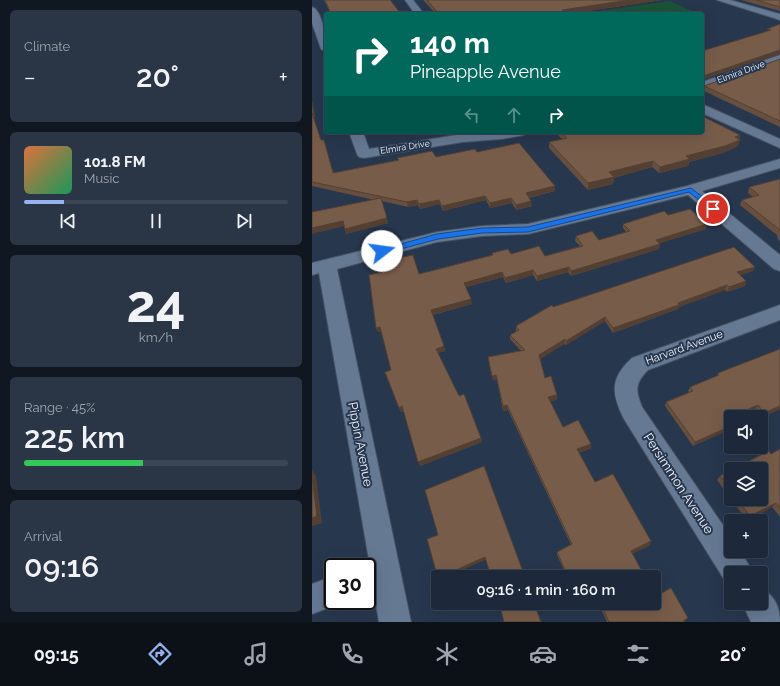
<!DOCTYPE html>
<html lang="en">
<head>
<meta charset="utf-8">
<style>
  :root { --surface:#1d293a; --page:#2a3545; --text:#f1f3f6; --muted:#a0a6af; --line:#3b4554; --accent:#95b2f1 }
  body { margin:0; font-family:Raleway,sans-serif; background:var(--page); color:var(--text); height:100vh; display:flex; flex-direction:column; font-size:15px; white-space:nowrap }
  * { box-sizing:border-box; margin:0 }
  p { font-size:13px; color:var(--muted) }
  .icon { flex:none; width:22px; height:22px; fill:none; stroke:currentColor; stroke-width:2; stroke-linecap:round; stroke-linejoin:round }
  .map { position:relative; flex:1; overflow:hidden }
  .panel { display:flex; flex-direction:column; gap:10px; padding:10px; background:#101720; width:312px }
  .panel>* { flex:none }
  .banner { position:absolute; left:12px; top:12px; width:380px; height:122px; border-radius:4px; box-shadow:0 4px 16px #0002,0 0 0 1px var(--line); background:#00695c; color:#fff; overflow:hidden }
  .controls { position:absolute; left:412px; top:410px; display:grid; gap:8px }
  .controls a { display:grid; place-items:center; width:44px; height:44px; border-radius:4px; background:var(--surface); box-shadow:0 4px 16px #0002,0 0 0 1px var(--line); font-size:20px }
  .speed { position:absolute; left:12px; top:558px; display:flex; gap:8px; font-size:20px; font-weight:700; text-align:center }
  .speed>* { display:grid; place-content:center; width:52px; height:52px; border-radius:50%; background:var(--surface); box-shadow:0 4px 16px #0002,0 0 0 1px var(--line); line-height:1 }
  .speed .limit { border:2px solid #111; border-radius:6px; background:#fff; color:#111 }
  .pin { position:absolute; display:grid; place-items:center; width:34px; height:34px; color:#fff; margin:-17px; border:2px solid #fff; border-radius:50%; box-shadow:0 1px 4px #0007 }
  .me { position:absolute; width:44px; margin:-22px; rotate:75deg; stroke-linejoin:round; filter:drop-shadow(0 0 3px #0008) }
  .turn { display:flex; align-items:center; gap:14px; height:84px; padding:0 20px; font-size:18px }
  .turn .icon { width:52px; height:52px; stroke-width:2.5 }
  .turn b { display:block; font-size:28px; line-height:34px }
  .lanes { display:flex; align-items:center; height:38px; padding:0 20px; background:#0003; justify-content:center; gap:20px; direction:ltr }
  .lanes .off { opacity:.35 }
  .big { font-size:30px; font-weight:600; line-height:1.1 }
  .panel .tile { flex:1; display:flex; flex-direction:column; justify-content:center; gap:6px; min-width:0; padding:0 14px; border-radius:6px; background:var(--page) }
  .panel .dial { align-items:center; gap:0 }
  .dial b { font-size:52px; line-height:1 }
  .song { display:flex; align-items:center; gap:12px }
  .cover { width:48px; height:48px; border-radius:6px; background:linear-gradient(135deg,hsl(20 70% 55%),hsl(150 70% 35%)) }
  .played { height:4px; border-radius:2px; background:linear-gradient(90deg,var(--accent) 15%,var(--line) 15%) }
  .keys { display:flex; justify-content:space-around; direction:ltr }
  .heat { display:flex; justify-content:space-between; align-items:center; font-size:22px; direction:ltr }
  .charge { height:6px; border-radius:3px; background:linear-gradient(90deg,#34c759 45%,var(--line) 0) }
  .trip { position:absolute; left:119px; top:570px; width:230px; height:40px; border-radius:4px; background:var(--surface); box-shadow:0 4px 16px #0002,0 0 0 1px var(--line); font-weight:600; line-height:40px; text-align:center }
  .menu { display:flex; height:64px; justify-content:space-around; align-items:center; background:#0c1017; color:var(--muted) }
  .menu .icon { width:28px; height:28px }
  .menu .current { color:var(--accent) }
  .menu b { font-size:18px; color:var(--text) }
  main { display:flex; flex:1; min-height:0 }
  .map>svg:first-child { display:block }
  .green { fill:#1a5338 }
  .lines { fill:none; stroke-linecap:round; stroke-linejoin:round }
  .minor-casing { stroke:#455264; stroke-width:2 }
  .minor { fill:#667993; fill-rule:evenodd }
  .wall { fill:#664f3f }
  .shaded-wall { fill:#534033 }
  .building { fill:#775c49; stroke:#534033 }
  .route { fill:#1a73e8; stroke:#114b97 }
  .labels { text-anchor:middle; stroke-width:4; stroke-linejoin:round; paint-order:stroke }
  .far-street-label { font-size:9px; fill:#eff5fe; stroke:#27374e }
  .street-label { font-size:11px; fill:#eff5fe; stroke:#27374e }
  .near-street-label { font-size:13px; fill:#eff5fe; stroke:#27374e }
</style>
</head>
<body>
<main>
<section class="panel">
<div class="tile"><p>Climate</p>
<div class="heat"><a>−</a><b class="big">20°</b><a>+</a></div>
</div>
<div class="tile">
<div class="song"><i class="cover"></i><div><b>101.8 FM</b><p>Music</p></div></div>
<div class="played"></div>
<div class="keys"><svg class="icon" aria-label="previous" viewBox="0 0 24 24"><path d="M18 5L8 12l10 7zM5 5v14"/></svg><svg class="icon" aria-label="pause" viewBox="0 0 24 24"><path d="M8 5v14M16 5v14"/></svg><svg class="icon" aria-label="next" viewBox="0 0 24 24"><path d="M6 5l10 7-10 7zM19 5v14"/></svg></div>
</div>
<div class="tile dial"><b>24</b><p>km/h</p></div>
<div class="tile"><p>Range · 45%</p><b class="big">225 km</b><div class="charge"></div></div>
<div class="tile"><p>Arrival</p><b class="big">09:16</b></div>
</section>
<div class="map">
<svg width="468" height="622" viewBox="0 0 468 622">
  <rect width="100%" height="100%" fill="#27374e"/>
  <polygon class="green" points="358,1 384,13 265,14"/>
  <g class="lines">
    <defs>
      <g id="minor">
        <polygon points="93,0 101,0 112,14 103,14"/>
        <polygon points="405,0 418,0 468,14 468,20"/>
        <path d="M0,7C11,10 14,42 14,52L9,49L0,23Z"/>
        <polygon points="468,55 468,62 390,89 390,82"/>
        <polygon points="390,104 468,139 468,148 390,113"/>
        <polygon points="37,132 51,132 57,149 151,134 214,132 212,135 190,139 151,142 52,158 47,157 45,154"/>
        <polygon points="468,159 468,168 390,191 468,255 468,271 462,269 376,195 216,234 170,236 125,242 25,269 99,622 67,622 61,588 55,591 55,567 44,567 57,560 7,273 0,275 0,263 125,232 170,226 216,224 375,186"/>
        <path d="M468,305V320L336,370C323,383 323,390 330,407L419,537V551H429L441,573H419V585L415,584L312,419C299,393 298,378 320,358Z"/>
        <polygon points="21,576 21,601 32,602 0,614 0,584"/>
        <path d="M449,589C463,595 468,608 468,622H439L430,603H449Z"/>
      </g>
    </defs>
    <use href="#minor" class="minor-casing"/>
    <use href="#minor" class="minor"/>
  </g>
  <g class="wall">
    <polygon points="12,0 78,0 89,14 19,14"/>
    <polygon points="111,0 350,0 256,14 124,14"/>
    <polygon points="429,0 468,0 468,11"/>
    <polygon points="468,59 468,127 390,90 392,86"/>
    <polygon points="0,101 3,117 1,118 9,140 22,173 86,160 85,158 124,157 165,152 243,191 217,198 220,206 204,210 200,203 178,208 174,200 131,211 128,204 108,209 106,205 96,207 70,201 76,223 34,234 32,226 62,200 0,186"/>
    <polygon points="243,132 390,132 428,135 426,146 411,153 377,162 376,166 347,173 340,167 302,178 301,184 276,190 237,148 237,142 250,139"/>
    <polygon points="468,179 468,241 465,238 466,236 428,205 430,200 441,197 436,193 437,187"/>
    <polygon points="356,215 395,224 394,229 347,243 348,244 347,249 259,276 256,272 225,281 221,275 194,283 191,277 154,287 160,304 121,315 133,351 126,353 147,396 169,438 170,442 108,466 92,411 89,412 73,372 79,370 69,331 66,332 64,328 107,274 180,255 180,253 199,254 233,256 268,246 263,241 264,236 287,240 314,232 311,228 311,224"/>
    <polygon points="441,271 428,275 434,281 433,286 415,292 413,290 367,307 366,309 301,333 293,321 254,345 252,344 228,359 233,378 245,395 245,400 238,401 251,427 279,448 267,453 283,482 338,545 320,554 333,577 255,577 245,555 245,552 259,545 196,410 191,411 185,379 181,380 176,357 209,351 198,339 198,335 204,331 204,326 241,307"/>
    <polygon points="468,349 468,409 450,417 443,409 424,417 419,417 419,429 381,446 353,406 354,402 377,392 376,391 378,387 405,376 406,373"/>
    <polygon points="468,449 468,517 460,507 435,521 419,499 449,499 459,454"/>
    <polygon points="419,470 419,499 405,480 408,476"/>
    <polygon points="344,596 374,621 372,622 295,622 286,603 342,603"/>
  </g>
  <g class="shaded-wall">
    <polygon points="318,0 350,0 255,14 250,10"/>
    <polygon points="468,50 468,54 390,80 391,76"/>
    <polygon points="0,101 3,117 1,118 0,113"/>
    <polygon points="428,135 427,140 428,140 426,146 411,153 377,162 376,166 347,173 348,167"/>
    <polygon points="341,161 340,167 302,178 301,184 276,190 276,183 297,172"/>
    <polygon points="243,186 243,191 214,198 214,193"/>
    <polygon points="173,196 174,200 131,211 130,206"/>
    <polygon points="199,198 200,203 178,208 178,203"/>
    <polygon points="105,200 106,205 96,207 95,202"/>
    <polygon points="127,200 128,204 108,209 107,204"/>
    <polygon points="219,201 220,206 204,210 204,205"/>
    <polygon points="75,218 76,223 34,234 33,229"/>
    <polygon points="31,221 33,226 0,234 0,228"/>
    <polygon points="395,224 394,229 343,245 344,240"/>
    <polygon points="348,244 347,249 259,276 259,271"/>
    <polygon points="257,267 256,272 225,281 225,276"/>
    <polygon points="443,267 441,271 424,277 425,272"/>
    <polygon points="221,270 221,275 194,283 193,278"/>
    <polygon points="190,272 191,277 152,288 152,283"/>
    <polygon points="434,281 433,286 415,292 417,287"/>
    <polygon points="415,285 413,290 367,307 366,309 301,333 301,328"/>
    <polygon points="159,299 160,304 120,315 119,310"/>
    <polygon points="293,317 293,321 254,345 254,341"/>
    <polygon points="68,327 69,331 66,332 64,328"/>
    <polygon points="253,339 252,344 227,360 227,355"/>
    <polygon points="132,346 133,351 125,353 124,349"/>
    <polygon points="184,375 185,379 181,380 180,376"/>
    <polygon points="245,395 245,400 236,402 236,397"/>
    <polygon points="195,405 196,410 191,411 191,406"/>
    <polygon points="446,405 443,409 424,417 419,417 419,419 418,417"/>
    <polygon points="90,406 92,411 89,412 87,408"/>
    <polygon points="468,406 468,409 450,417 452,413"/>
    <polygon points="419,426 419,429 381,446 383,442"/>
    <polygon points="169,438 170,442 108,466 106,462"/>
    <polygon points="279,444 279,448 265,453 265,449"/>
    <polygon points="0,470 4,476 10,523 0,526"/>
    <polygon points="464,503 460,507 435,521 438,516"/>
    <polygon points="339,541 338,545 318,555 319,551"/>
    <polygon points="173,557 173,560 135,577 127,577"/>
  </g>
  <g class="building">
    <polygon points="13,0 78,0 89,14 19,14"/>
    <polygon points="115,0 318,0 250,10 256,14 127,14"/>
    <polygon points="444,0 468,0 468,7"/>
    <polygon points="468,24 468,50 391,76 390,83 390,51 459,30 455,29"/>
    <polygon points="468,59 468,121 392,86"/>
    <polygon points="0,103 2,113 0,113 9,140 12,140 21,173 87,160 85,158 120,151 124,157 163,149 165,152 207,143 243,186 214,193 219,201 204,205 199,198 178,203 173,196 130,206 127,200 107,204 105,200 95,202 0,182"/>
    <polygon points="390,116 428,135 423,137 428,140 413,146 374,156 378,159 348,167 341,161 297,172 302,177 276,183 237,142 255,138 249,132 390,132"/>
    <polygon points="468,179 468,230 430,200 447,195 437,187"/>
    <polygon points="69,198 75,218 33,229 31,221 0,228 0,212"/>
    <polygon points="378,209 395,224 344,240 348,244 259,271 257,267 225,276 221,270 193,278 190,272 152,283 159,299 119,310 132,346 124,349 147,396 152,394 169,438 106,462 90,406 87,408 73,372 79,370 68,327 64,328 57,275 78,270 76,260 101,255 107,274 181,255 180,253 196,249 199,254 227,246 233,256 271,246 264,236 280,231 287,240 318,231 311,224 352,211 356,215"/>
    <polygon points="422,247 443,267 425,272 434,281 417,287 415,285 366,303 367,305 301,328 293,317 254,341 253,339 227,355 233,378 239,376 245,395 236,397 251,427 266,420 279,444 265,449 283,482 301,474 339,541 319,551 333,577 256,577 245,552 260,544 195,405 191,406 184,375 180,376 176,357 213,350 198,335 207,330 204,326 240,305 241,307"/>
    <polygon points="468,349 468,406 452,413 446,405 418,417 419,418 419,426 383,442 354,402 381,391 378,387 407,375 406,373"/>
    <polygon points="468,449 468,508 464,503 438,516 425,499 449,499 449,469 421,469 457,451 459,454"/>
    <polygon points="172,466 213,577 179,577 173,557 126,578 115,539 126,535 113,490"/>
    <polygon points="419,470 419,490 408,476"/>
    <polygon points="0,477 5,516 0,518"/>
    <polygon points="359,588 376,618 371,621 371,622 297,622 288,603 342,603 342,593 344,596"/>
    <polygon points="187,603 222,603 229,622 192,622"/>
  </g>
  <polygon class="route" points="379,188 404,207 404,210 399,210 377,192 216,232 170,233 126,239 70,254 66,251 67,250 125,234 170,228 216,227"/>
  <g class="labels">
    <g class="far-street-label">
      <text transform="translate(429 72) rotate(-20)" y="3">Elmira Drive</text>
      <text transform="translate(93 147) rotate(-9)" y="3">Elmira Drive</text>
    </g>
    <g class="street-label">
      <text transform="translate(372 347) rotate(-20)" y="4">Harvard Avenue</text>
    </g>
    <g class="near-street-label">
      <text transform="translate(49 444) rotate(79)" y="5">Pippin Avenue</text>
      <text transform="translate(367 483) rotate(57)" y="5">Persimmon Avenue</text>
    </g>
  </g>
</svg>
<div class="controls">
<a><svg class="icon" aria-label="sound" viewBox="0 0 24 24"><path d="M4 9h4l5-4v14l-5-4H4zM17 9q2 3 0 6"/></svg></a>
<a><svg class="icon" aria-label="layers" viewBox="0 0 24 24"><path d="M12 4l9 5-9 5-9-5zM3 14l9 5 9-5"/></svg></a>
<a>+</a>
<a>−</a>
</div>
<div class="speed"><div class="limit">30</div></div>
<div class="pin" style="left:401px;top:209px;background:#d93025"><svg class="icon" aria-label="arrive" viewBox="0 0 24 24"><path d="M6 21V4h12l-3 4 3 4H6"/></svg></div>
<svg class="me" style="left:70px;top:251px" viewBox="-20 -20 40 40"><circle r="19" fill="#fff"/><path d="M0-13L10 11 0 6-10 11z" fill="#1a73e8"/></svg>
<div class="trip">09:16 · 1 min · 160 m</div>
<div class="banner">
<div class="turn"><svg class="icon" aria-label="right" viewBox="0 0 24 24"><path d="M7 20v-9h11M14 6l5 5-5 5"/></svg><div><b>140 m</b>Pineapple Avenue</div></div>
<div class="lanes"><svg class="icon off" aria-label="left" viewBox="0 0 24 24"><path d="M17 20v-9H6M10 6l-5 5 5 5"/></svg><svg class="icon off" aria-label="ahead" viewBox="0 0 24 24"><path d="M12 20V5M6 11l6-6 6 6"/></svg><svg class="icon" aria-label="right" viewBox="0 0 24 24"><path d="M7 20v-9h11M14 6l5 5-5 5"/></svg></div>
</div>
</div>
</main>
<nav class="menu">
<b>09:15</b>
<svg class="icon current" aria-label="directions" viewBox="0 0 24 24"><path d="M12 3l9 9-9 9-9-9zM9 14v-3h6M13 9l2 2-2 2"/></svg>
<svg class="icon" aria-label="music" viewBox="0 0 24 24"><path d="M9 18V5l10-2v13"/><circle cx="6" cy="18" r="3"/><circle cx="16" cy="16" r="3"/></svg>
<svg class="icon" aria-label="phone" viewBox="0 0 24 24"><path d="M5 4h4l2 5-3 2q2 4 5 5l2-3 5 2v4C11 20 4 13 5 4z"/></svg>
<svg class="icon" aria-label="climate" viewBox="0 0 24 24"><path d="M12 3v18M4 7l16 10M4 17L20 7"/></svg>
<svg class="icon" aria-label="car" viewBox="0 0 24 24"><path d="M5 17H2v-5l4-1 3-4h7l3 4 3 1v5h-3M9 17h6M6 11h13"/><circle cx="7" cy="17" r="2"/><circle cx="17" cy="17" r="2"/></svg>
<svg class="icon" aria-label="filters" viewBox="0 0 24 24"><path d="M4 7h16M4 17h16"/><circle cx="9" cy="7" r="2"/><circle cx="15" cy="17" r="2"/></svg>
<b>20°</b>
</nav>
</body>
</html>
